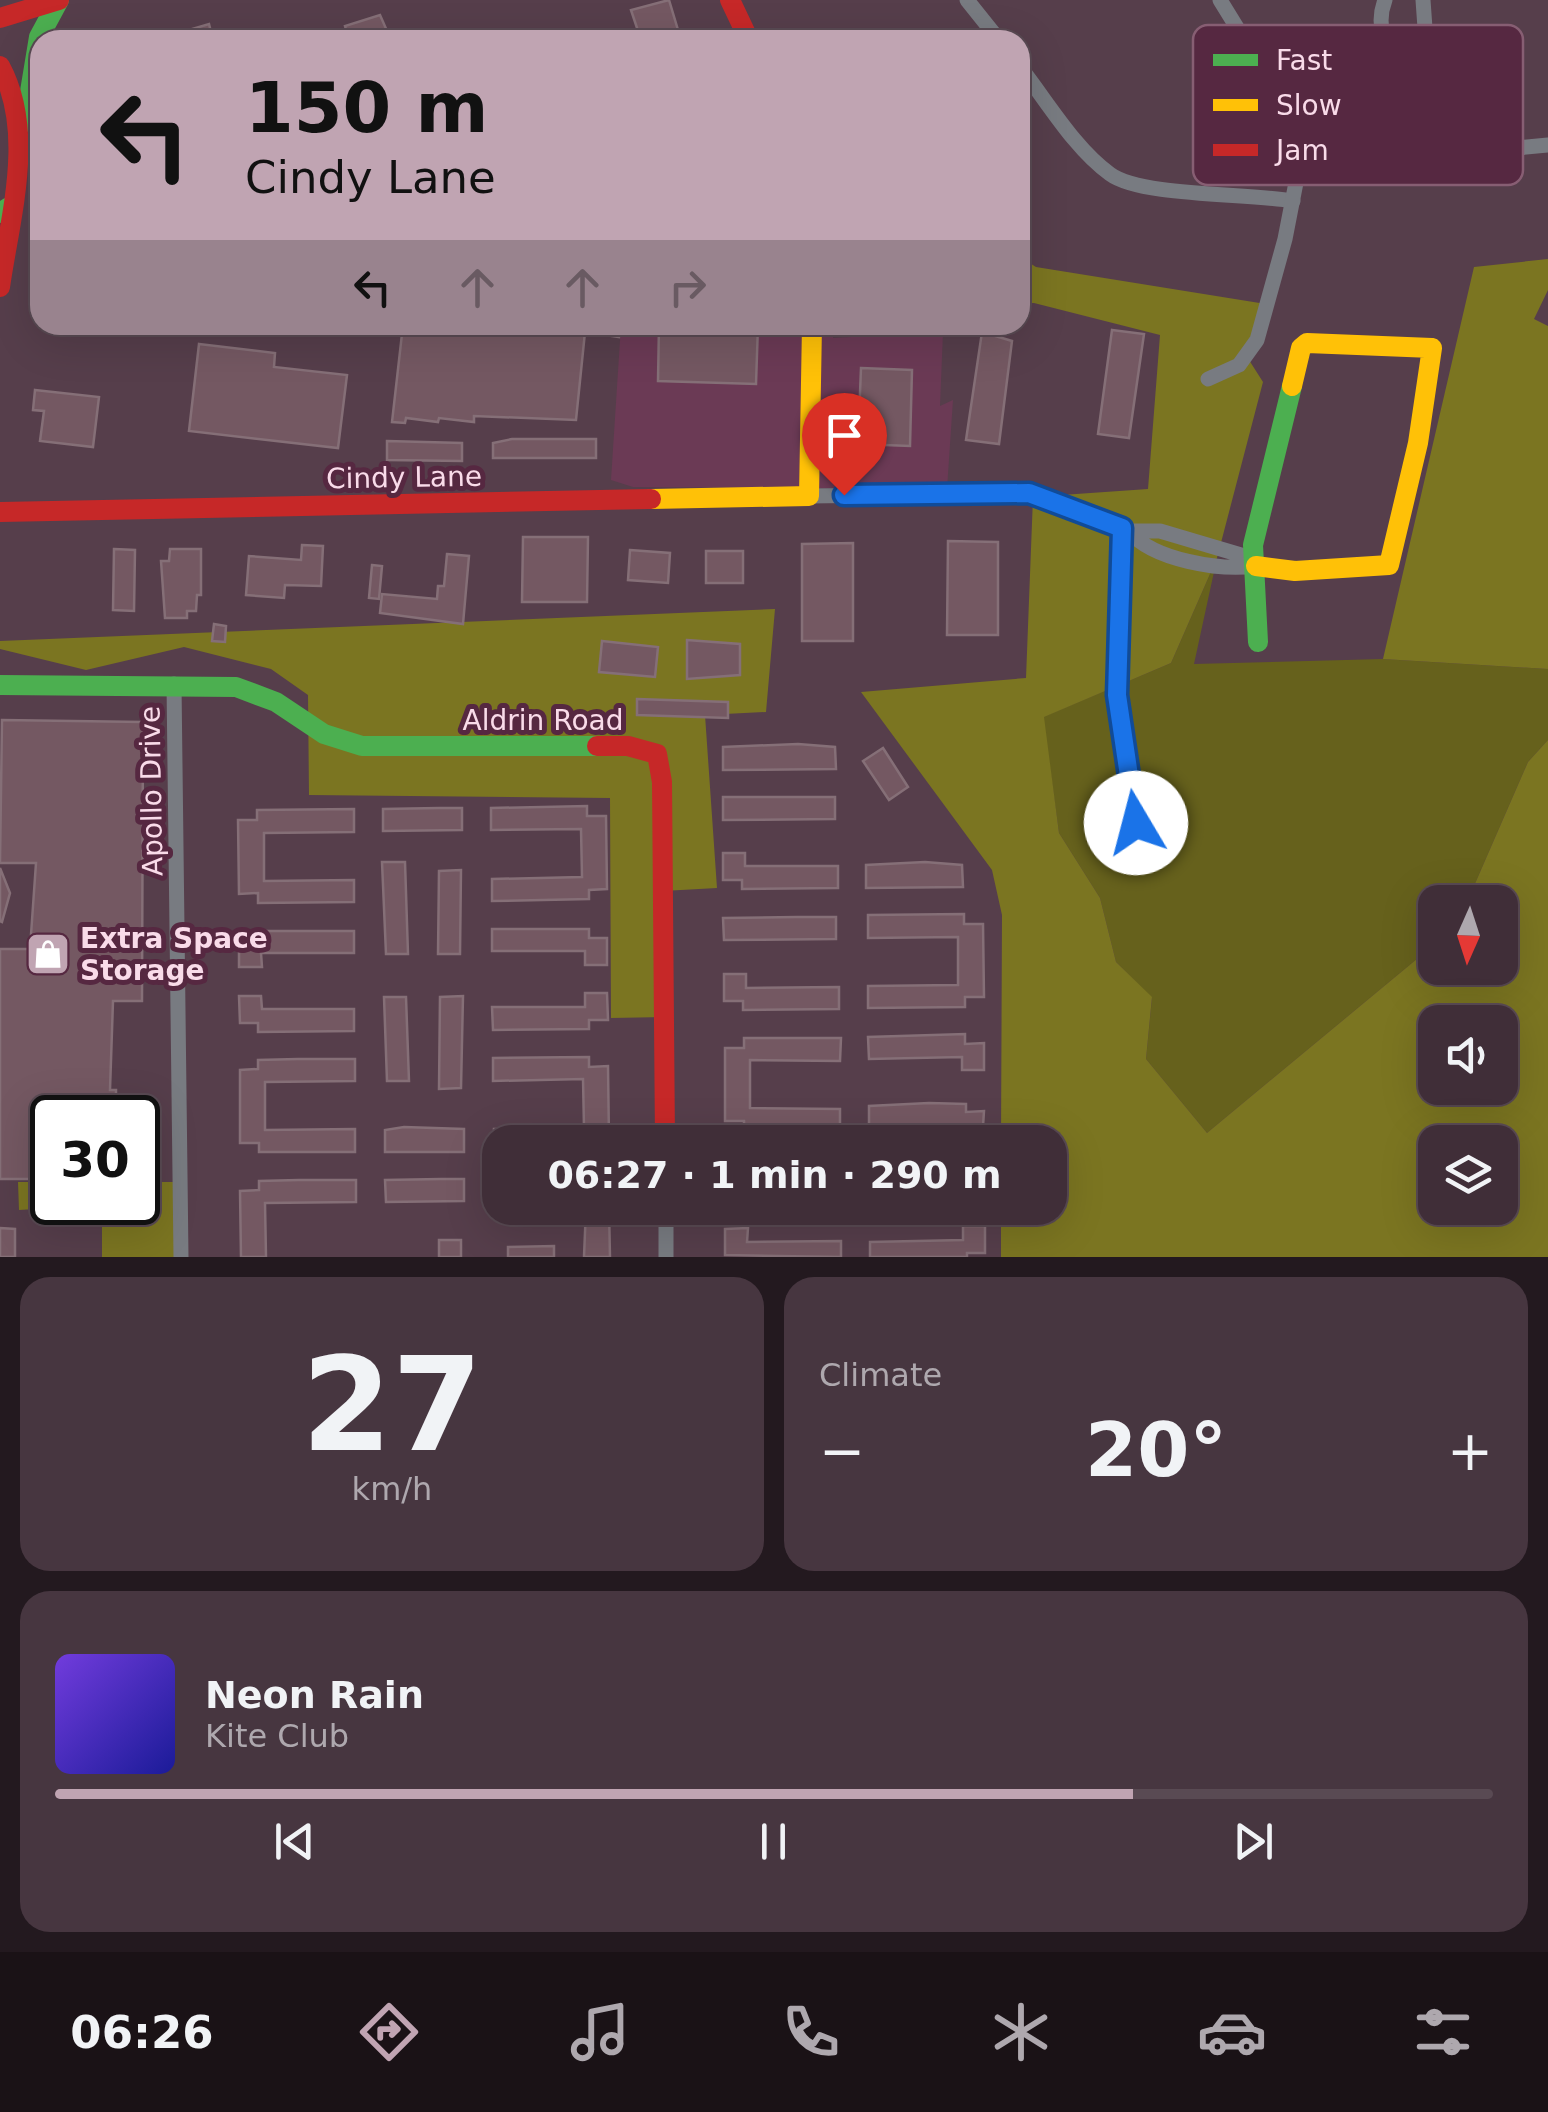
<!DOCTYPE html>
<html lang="en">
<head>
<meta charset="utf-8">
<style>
  :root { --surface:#402e38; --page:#473640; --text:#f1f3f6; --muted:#aea8ae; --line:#594a53; --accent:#c0a4b2 }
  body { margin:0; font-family:"DejaVu Sans",sans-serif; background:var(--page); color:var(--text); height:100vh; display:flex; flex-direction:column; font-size:38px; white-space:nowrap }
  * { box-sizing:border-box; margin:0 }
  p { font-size:32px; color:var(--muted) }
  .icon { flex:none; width:55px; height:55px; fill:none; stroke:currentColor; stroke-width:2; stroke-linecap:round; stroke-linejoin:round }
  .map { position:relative; height:1257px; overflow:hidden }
  .drawer { display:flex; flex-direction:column; gap:20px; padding:20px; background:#23191f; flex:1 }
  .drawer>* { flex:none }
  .guide { position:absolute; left:30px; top:30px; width:1000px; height:305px; border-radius:30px; box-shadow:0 10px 40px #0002,0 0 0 2px var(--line); background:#c0a4b2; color:#111; overflow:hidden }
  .needle { width:65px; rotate:183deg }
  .buttons { position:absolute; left:1418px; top:885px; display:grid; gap:20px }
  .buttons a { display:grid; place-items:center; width:100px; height:100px; border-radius:20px; background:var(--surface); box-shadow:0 10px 40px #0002,0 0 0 2px var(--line); font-size:50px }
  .speed { position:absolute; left:30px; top:1095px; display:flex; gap:20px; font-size:50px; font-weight:700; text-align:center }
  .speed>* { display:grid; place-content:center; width:130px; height:130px; border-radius:50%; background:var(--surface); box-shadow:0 10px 40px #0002,0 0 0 2px var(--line); line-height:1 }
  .speed .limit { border:5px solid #111; border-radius:15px; background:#fff; color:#111 }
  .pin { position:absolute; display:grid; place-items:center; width:85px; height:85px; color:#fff; margin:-102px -42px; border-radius:50% 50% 50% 0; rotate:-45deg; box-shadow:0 0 10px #0007 }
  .pin .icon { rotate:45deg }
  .me { position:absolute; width:110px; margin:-55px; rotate:352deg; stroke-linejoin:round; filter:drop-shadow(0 0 8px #0008) }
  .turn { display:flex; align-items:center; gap:35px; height:210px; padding:0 50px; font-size:45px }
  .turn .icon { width:130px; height:130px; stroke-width:2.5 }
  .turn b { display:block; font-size:70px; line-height:85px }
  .lanes { display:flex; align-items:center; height:95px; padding:0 50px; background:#0003; justify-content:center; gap:50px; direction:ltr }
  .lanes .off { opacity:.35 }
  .big { font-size:75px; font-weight:800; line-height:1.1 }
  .drawer .widget { flex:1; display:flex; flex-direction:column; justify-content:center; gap:15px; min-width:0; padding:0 35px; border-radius:30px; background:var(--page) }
  .drawer .dial { align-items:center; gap:0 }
  .dial b { font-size:130px; line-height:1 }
  .song { display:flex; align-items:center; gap:30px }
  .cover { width:120px; height:120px; border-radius:15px; background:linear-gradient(135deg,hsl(260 70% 55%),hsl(240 70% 35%)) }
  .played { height:10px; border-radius:5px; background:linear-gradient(90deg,var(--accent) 75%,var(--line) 75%) }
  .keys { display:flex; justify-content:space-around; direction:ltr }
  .heat { display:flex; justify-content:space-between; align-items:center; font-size:55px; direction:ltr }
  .drawer .tiles { flex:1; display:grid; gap:20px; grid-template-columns:1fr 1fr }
  .widget:last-child { grid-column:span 2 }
  .trip { position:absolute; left:482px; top:1125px; width:585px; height:100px; border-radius:30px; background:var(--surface); box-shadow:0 10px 40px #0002,0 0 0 2px var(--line); font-weight:800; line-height:100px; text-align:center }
  .dock { display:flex; height:160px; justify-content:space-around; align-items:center; background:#1a1216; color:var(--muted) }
  .dock .icon { width:70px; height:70px }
  .dock .on { color:var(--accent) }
  .dock b { font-size:45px; color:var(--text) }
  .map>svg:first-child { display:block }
  .built { fill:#6b3a55 }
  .green { fill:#66611c }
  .forest { fill:#7b7521; fill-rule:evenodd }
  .building { fill:#745862; stroke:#856f77; stroke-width:2.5 }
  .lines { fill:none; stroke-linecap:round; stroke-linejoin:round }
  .street { stroke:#787b81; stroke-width:15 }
  .fast { stroke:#4caf50; stroke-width:20 }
  .slow { stroke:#ffc107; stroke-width:20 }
  .jam { stroke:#c62828; stroke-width:20 }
  .route-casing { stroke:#114b97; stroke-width:25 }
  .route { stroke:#1a73e8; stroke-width:18 }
  .labels { text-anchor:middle; stroke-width:10; stroke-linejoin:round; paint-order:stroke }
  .street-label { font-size:28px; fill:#f9dbe9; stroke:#562841 }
  .poi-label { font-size:28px; font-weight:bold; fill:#f9dbe9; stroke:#562841; text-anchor:start }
  .key { fill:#562841; stroke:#875e73; stroke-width:2.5 }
  .key-label { font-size:28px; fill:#f9dbe9 }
</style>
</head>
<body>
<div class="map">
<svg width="1548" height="1257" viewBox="0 0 1548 1257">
  <rect width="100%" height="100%" fill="#563e4b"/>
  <polygon class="built" points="621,325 833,325 833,338 943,332 940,406 953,400 947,489 633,487 611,480"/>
  <polygon class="green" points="1217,558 1194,664 1383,659 1548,669 1548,740 1528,762 1467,902 1435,902 1435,944 1207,1133 1146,1059 1152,998 1116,962 1100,898 1059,833 1043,717 1171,663"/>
  <g class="forest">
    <path d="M1020,257L1036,267L1272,305L1249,360L1263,382L1217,558L1171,663L1044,717L1059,833L1100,898L1116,962L1152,997L1146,1059L1207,1133L1435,944V968H1500V902H1467L1528,762L1548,740V1257H1001V1208H1050V1142H1001L1002,915L992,870L861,692L1026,678L1033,497L1148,489L1160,335L1034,303H1020ZM1435,1022H1500V1088H1435ZM1435,1142H1500V1208H1435Z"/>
    <polygon points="1548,259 1548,290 1534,319 1548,326 1548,669 1383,659 1474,267"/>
    <polygon points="775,609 766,712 705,715 717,888 663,891 666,1017 611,1018 610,798 309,795 308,695 271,669 184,647 86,670 0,649 0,641"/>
    <polygon points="18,1182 52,1182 52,1202 138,1202 138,1182 183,1182 182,1257 102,1257 102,1226 84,1206 19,1210"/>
  </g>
  <g class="building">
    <polygon points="669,0 681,40 641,40 631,10"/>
    <polygon points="380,15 391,40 349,40 345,26"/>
    <polygon points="209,24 213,40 165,40 165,37"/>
    <polygon points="403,325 620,325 619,337 585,332 576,420 474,416 474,422 439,418 438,422 406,418 405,423 392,422"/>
    <polygon points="659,325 758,325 756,384 658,381"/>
    <polygon points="1112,330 1144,334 1129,438 1098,434"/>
    <polygon points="982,332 1012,341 999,444 966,440"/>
    <polygon points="199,344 275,353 274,367 347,375 338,448 189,431"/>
    <polygon points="861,368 912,370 910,446 858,444"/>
    <polygon points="35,390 99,397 93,447 40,441 44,411 33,410"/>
    <polygon points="512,439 596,439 596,458 493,458 493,443"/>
    <polygon points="387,441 462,443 462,461 387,460"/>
    <polygon points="523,537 588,537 587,602 522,602"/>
    <polygon points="948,541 998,542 998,635 947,635"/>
    <polygon points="853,543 853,641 802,641 802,544"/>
    <polygon points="302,545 323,546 321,586 285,585 284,598 246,595 249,556 301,560"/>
    <polygon points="114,549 135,550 134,611 113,610"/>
    <polygon points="170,549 201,549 201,595 197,595 196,611 187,611 187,618 165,618 161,561 169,561"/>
    <polygon points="630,550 670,553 668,583 628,580"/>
    <rect x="706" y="551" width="37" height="32"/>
    <polygon points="447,554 469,556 463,624 380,613 382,594 437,599 438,586 444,586"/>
    <polygon points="372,565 382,566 379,599 369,598"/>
    <polygon points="214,624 226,626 225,642 212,641"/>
    <polygon points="687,640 740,644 740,675 687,679"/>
    <polygon points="602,641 658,647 655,677 599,672"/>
    <polygon points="637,699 728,702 728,718 637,715"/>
    <polygon points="2,720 143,722 142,1001 113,1001 110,1090 116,1090 116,1110 52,1110 52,1179 0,1179 0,949 30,949 36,863 0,863"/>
    <polygon points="798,744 835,747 836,769 723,770 723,747"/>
    <polygon points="883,748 908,787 889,800 863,761"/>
    <polygon points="723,797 835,797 835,819 723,820"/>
    <polygon points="587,806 587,816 606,816 607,889 589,890 589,899 492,901 492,879 582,877 581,829 491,830 491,808"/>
    <polygon points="439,808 462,808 462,830 383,831 383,809"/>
    <polygon points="354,809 354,832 264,833 264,881 354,880 354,902 258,903 258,893 239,894 238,820 257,820 257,810"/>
    <polygon points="723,853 745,853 745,866 838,866 838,888 742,889 742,880 723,880"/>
    <polygon points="382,862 405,862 408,954 386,954"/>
    <polygon points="925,862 962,865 963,887 866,888 866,865"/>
    <polygon points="0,868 10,893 2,922 0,921"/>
    <polygon points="461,870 460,954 438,954 439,871"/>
    <polygon points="964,914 964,924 983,924 984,997 965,997 965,1007 868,1008 868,986 958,985 958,937 868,938 868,915"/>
    <polygon points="797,917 836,917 836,939 724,940 723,918"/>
    <polygon points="492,929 589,929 589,938 607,938 607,965 585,965 585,951 492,951"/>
    <polygon points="258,931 354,931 354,953 261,953 262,967 239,967 239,940 258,940"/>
    <polygon points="724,974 746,974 746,988 839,987 839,1009 743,1010 743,1001 724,1001"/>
    <polygon points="585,993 607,993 608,1020 589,1020 589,1029 493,1030 492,1007 585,1007"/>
    <polygon points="239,996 261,996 262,1009 354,1009 354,1031 258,1032 258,1023 240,1023"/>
    <polygon points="463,996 461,1088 439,1089 440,997"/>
    <polygon points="384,997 406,997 409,1081 387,1081"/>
    <polygon points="965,1034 965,1044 984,1043 984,1070 962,1070 962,1057 869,1059 868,1037"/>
    <polygon points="744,1038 841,1038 840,1061 750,1060 750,1108 840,1109 840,1131 744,1131 744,1121 725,1121 725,1048 744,1048"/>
    <polygon points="589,1057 589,1067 608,1066 609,1140 494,1142 494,1129 584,1128 583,1079 493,1081 493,1058"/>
    <polygon points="298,1059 355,1059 355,1081 265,1082 265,1130 355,1129 355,1152 259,1152 259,1143 240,1143 240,1070 258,1069 258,1060"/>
    <polygon points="929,1103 966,1104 966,1112 984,1111 982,1142 960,1142 960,1127 869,1129 869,1106"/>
    <polygon points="404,1127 464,1129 464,1152 385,1152 385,1130"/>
    <polygon points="441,1179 464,1179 464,1201 386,1202 385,1180"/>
    <polygon points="299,1180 356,1180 356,1202 265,1203 266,1257 241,1257 240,1191 259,1190 259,1181"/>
    <polygon points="586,1208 609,1208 610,1257 584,1257"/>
    <polygon points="963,1226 985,1226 985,1253 967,1253 967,1257 870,1257 870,1242 963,1240"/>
    <polygon points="0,1228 15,1229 15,1257 0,1257"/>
    <polygon points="748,1228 747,1242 841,1241 841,1257 725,1255 725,1229"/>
    <rect x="439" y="1240" width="22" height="17"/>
    <polygon points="554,1246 554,1257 508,1257 508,1247"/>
  </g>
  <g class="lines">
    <g class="street">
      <polyline points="967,0 999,40"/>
      <path d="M1385,0C1376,23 1383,57 1409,64L1427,56L1423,0"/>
      <path d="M1020,67C1047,101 1074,148 1110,174C1141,197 1249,193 1293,201"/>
      <polyline points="1425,171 1454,154 1548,145"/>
      <polyline points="1208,379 1239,365 1257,340 1285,239 1300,162 1284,104 1220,0"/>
      <polyline points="809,496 1029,493 1122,528 1117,695 1136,823"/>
      <path d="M1123,531H1160L1241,555L1256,566C1220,571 1153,560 1130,532"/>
      <polyline points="174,684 181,1257"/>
      <polyline points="666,1208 666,1257"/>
    </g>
    <g class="fast">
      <polyline points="25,122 39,37 59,0"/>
      <polyline points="0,213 9,207"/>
      <polyline points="0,277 1,277"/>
      <polyline points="1258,642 1253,545 1292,386"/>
      <polyline points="0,685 236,687 276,702 324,734 362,746 597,746"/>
    </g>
    <g class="slow">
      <polyline points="651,499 809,496 812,325"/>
      <polyline points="1256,566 1295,571 1389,565 1418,443 1432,348 1307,343 1301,348 1292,386"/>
    </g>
    <g class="jam">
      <polyline points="730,0 749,40"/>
      <polyline points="0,18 59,0"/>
      <path d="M0,66C36,132 10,217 0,287"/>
      <polyline points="0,512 651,499"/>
      <polyline points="597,746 628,746 657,754 662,782 665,1142"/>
    </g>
  </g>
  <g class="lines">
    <defs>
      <polyline id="route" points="844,495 1029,493 1122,528 1117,695 1136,823"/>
    </defs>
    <use href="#route" class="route-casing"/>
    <use href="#route" class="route"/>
  </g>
  <defs>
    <symbol id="shop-square" viewBox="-11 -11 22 22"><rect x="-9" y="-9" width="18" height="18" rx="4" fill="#c0a4b2" stroke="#562841"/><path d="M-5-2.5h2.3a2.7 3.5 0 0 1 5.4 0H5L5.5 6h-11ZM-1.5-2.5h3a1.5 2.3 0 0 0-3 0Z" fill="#fff"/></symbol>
  </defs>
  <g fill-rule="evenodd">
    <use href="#shop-square" x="23" y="929" width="50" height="50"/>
  </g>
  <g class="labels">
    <g class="street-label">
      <text transform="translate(404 477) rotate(-1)" y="10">Cindy Lane</text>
      <text x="543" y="730">Aldrin Road</text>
      <text transform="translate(151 791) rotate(-91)" y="10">Apollo Drive</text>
    </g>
    <g class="poi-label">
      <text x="80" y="948">Extra Space<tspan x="80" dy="32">Storage</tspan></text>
    </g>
  </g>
  <rect x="1193" y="25" width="330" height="160" rx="15" class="key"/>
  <rect x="1213" y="54" width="45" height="12" fill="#4caf50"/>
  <rect x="1213" y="99" width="45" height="12" fill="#ffc107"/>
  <rect x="1213" y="144" width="45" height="12" fill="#c62828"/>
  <g class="key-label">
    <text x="1276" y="70">Fast</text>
    <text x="1276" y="115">Slow</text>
    <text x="1276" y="160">Jam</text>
  </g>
</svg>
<div class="buttons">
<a><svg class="needle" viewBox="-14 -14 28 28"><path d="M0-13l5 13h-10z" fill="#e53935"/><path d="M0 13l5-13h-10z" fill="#aea8ae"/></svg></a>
<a><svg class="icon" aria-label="sound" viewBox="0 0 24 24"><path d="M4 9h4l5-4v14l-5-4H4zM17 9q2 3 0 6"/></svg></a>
<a><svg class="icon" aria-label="layers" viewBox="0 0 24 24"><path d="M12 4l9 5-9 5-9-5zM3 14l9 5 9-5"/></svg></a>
</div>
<div class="speed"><div class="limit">30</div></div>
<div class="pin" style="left:844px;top:495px;background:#d93025"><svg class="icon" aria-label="arrive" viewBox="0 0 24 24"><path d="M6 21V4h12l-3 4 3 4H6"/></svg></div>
<svg class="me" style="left:1136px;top:823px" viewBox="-20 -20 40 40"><circle r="19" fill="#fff"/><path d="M0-13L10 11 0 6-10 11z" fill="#1a73e8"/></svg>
<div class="trip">06:27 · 1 min · 290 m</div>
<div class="guide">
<div class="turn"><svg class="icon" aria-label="left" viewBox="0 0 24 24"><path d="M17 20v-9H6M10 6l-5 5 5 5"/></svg><div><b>150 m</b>Cindy Lane</div></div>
<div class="lanes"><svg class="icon" aria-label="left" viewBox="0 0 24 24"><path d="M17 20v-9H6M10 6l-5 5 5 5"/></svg><svg class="icon off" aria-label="ahead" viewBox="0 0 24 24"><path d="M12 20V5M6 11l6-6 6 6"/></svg><svg class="icon off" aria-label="ahead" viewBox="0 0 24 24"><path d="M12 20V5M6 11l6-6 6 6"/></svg><svg class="icon off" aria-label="right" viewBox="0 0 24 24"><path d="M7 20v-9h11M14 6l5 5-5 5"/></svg></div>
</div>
</div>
<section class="drawer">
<div class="tiles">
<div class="widget dial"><b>27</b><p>km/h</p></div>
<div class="widget"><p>Climate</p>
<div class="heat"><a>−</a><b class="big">20°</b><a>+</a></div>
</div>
<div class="widget">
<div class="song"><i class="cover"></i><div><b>Neon Rain</b><p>Kite Club</p></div></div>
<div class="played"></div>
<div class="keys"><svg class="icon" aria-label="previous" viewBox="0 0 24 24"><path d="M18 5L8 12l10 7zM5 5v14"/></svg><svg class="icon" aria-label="pause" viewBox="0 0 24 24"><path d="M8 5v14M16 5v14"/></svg><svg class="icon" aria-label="next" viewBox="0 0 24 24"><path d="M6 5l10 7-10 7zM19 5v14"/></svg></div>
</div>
</div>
</section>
<nav class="dock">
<b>06:26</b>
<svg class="icon on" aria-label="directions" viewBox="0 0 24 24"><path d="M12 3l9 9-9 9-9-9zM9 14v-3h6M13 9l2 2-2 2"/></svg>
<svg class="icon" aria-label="music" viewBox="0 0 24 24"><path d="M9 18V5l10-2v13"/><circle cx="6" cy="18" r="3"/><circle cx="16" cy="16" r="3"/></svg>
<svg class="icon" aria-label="phone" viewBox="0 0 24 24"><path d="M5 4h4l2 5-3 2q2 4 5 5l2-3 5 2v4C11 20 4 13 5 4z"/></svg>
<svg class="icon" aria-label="climate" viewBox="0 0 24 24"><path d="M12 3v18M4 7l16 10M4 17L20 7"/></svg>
<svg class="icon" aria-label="car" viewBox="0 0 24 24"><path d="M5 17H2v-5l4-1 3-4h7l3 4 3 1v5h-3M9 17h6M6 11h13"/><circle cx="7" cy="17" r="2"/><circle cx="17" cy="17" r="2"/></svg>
<svg class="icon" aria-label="filters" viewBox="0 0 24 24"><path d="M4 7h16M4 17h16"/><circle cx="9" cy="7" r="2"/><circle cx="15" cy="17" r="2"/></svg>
</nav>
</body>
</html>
